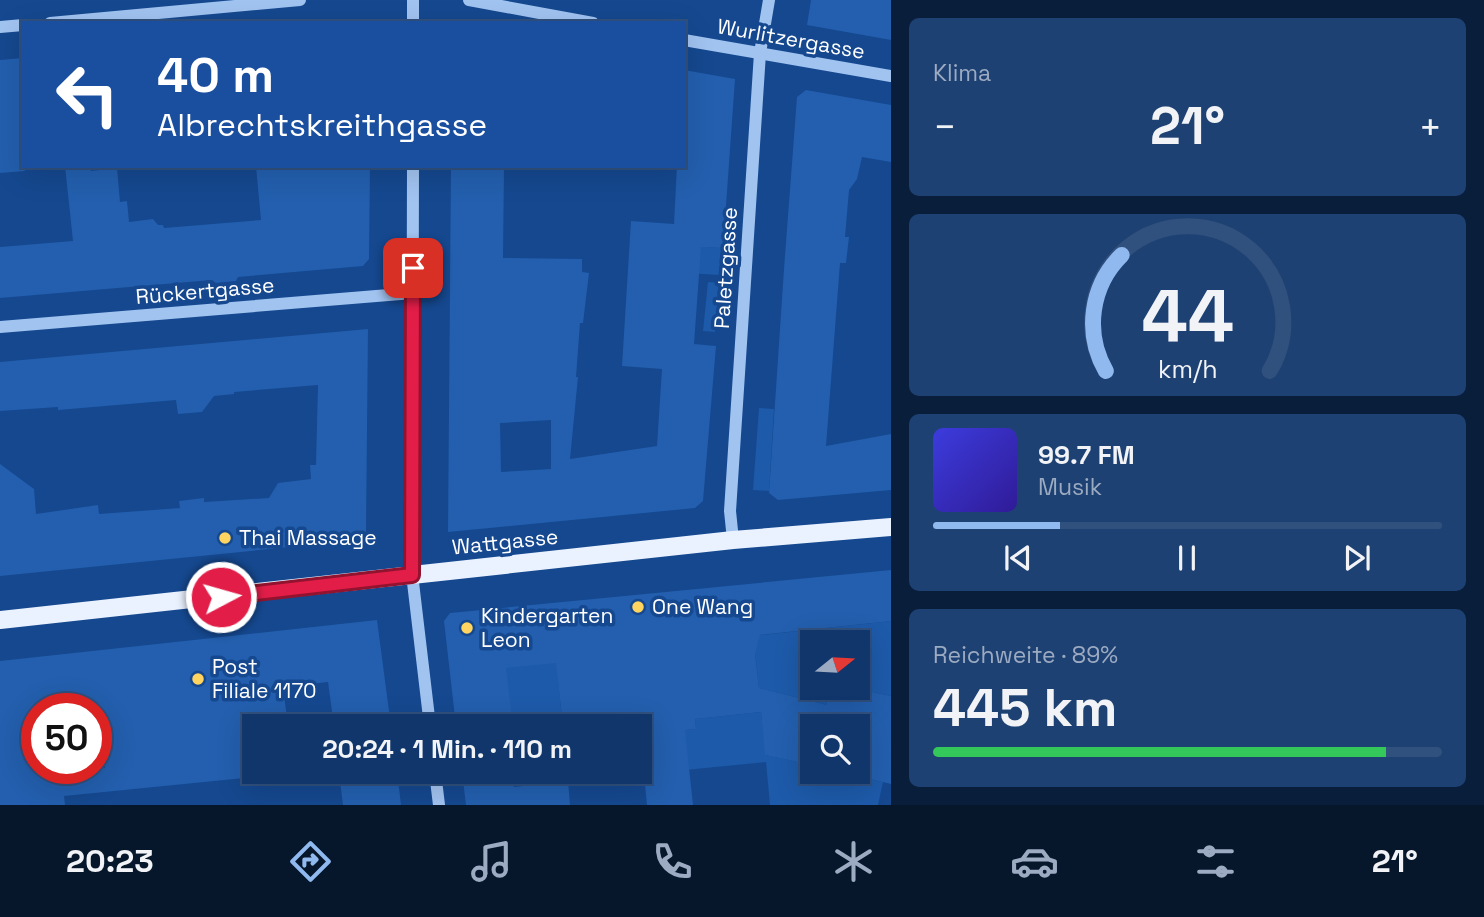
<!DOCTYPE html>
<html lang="de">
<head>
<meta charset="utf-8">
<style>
  :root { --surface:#10366b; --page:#1e4173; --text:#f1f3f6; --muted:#9cabc1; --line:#30507e; --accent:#90b9f0 }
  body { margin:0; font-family:"Space Grotesk",sans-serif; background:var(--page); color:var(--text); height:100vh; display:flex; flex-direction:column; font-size:26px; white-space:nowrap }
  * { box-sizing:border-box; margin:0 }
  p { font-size:23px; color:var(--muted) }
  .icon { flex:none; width:38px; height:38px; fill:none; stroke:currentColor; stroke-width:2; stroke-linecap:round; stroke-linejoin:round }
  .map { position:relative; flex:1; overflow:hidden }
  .sheet { display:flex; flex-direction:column; gap:18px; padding:18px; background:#091e3b; width:593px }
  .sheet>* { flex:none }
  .guide { position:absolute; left:21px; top:21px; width:665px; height:147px; border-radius:0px; box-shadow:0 7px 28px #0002,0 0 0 2px var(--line); background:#1a4fa0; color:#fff; overflow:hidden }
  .needle { width:46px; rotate:72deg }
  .fabs { position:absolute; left:800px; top:630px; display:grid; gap:14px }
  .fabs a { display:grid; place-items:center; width:70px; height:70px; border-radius:0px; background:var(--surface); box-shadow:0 7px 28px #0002,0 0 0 2px var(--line); font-size:35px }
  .speed { position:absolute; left:21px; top:693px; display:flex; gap:14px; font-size:35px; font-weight:700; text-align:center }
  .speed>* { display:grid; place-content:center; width:91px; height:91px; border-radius:50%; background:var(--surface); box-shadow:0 7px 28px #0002,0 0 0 2px var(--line); line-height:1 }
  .speed .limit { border:10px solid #d22; background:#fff; color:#111 }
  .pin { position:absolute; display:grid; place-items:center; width:60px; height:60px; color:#fff; margin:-30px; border-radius:14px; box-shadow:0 4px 10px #0006 }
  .me { position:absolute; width:77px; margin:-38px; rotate:84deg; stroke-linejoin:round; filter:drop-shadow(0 0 5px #0008) }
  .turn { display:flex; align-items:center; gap:24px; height:147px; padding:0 21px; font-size:32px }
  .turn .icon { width:91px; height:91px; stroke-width:2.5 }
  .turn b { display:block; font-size:49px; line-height:60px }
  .big { font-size:52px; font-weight:700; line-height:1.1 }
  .sheet .card { flex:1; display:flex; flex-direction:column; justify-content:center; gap:10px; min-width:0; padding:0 24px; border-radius:10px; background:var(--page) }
  .sheet .dial { align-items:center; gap:0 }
  .dial svg { height:182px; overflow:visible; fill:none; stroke:var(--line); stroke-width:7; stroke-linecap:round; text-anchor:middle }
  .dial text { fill:var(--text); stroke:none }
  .song { display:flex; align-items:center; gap:21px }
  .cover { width:84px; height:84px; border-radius:10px; background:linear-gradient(135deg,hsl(240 70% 55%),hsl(250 70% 35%)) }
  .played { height:7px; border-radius:4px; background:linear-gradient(90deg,var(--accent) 25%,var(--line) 25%) }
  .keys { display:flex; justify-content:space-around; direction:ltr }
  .heat { display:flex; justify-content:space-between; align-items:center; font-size:38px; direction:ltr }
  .charge { height:10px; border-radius:5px; background:linear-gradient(90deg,#34c759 89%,var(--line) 0) }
  .trip { position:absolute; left:242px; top:714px; width:410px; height:70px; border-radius:0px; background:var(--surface); box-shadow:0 7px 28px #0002,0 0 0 2px var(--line); font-weight:700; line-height:70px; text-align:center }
  .tab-bar { display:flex; height:112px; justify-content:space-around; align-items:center; background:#06162b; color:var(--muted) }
  .tab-bar .icon { width:49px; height:49px }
  .tab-bar .on { color:var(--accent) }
  .tab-bar b { font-size:32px; color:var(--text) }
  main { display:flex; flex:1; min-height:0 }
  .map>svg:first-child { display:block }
  .green { fill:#1d5aa9 }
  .building { fill:#235fae; fill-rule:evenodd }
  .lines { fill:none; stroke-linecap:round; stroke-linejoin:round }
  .minor { stroke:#a1c3f0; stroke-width:12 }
  .major { stroke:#eaf2ff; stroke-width:18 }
  .route-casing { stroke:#92132f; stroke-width:18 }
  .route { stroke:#e11d48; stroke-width:12 }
  .poi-dot { fill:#ffd460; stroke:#15488f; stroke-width:2.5 }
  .labels { text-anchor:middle; stroke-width:7; stroke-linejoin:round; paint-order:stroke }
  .street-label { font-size:21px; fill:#fff; stroke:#15488f }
  .poi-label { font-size:21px; fill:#fff; stroke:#15488f; text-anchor:start }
</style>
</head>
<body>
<main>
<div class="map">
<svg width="891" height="805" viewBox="0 0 891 805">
  <rect width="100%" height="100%" fill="#15488f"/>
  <g class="green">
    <polygon points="673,245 721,248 719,275 670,272"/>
    <polygon points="708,282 719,283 715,332 703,331"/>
    <polygon points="759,408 774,409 769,491 753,490"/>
    <polygon points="891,621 891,696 853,688 858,688 858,642 812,642 812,688 826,688 827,705 759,688 753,636"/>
    <polygon points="556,655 562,719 550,721 548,712 511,716 500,669"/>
    <polygon points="761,712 766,755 812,765 812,772 839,772 883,782 878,805 770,805 766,762 634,775 633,772 639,772 639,734 696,729 695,719"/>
    <polygon points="512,772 567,772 568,781 514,786"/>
  </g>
  <g class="building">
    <polygon points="811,0 891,0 891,40 807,25"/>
    <polygon points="23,58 23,111 19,111 23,166 25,171 0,173 0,60"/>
    <path d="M684,70L735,79L723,248L701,247L694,344L716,346L703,501L695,508L448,532L451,166H504L503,258L582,259V272L589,273L583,323H580L576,377H578L570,459L657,446L662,369L622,366L631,221L674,224L677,166H684ZM551,420V469L501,472L500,423Z"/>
    <polygon points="806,90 891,105 891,162 862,157 857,179 849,190 845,237 849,237 846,263 840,263 826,446 891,434 891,490 778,500 769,493 784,269 797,97"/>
    <polygon points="65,166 90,166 91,171 117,168 120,202 127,201 129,222 153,219 158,225 163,225 164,228 261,220 256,166 370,166 369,259 363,266 238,277 236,281 216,283 212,280 0,298 0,247 73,241"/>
    <polygon points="368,329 366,532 360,540 0,576 0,464 34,489 36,514 98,505 99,514 180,508 179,501 204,498 204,502 269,498 278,483 311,479 310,465 316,465 318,385 234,392 234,394 214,396 202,412 178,414 176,400 58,410 58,407 0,411 0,362"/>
    <polygon points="891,570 891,621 760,635 755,654 759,688 827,705 826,688 853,688 891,696 891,784 858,776 858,726 812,726 812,765 765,755 761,712 695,719 696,729 685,730 693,805 647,805 644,774 639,774 639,726 563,726 556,663 506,668 513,726 456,726 444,621 450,613"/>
    <path d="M377,620L391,726H334L328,682L283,687L288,726H254V777L64,796L65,805H0V661ZM37,709H96V713L99,712L105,768H37Z"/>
    <polygon points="339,772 397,772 401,805 343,805"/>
    <polygon points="462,772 512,772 514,787 568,781 570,805 466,805"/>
  </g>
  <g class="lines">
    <g class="minor">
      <polyline points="469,0 593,23"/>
      <polyline points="50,23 300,0"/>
      <polyline points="413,23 413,0"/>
      <polyline points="0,27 23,25"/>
      <polyline points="684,40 891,76"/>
      <polyline points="413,166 412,574 430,726"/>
      <polyline points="0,327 413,293"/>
      <polyline points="733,540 730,511 760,53 769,0"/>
      <polyline points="435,772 439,805"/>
    </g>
    <polyline class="major" points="0,620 733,540 891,527"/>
  </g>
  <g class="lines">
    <defs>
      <polyline id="route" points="221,597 412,575 413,268"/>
    </defs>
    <use href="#route" class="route-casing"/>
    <use href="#route" class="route"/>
  </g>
  <g class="poi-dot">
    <circle cx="225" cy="538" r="7"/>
    <circle cx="638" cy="607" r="7"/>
    <circle cx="467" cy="628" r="7"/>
    <circle cx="198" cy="679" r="7"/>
  </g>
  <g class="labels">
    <g class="street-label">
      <text transform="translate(791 39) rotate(10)" y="7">Wurlitzergasse</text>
      <text transform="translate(726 268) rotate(-86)" y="7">Paletzgasse</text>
      <text transform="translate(205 291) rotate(-5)" y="7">Rückertgasse</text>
      <text transform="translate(505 542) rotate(-6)" y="7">Wattgasse</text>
    </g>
    <g class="poi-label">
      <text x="239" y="545">Thai Massage</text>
      <text x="652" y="614">One Wang</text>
      <text x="481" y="623">Kindergarten<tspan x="481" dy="24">Leon</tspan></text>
      <text x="212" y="674">Post<tspan x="212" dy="24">Filiale 1170</tspan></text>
    </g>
  </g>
</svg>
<div class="fabs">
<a><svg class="needle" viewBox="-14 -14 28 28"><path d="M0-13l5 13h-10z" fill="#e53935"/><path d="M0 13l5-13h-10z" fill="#9cabc1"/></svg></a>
<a><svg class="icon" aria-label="search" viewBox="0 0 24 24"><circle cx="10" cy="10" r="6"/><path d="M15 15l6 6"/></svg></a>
</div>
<div class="speed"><div class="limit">50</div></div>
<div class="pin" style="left:413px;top:268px;background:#d93025"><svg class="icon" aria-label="arrive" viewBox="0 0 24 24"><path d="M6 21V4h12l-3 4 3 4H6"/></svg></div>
<svg class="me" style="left:221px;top:597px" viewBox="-20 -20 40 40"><circle r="17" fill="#e11d48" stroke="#fff" stroke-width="3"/><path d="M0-11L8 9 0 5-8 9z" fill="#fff"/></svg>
<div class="trip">20:24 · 1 Min. · 110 m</div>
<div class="guide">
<div class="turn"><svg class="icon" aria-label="left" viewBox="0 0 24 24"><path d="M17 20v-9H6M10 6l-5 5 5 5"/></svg><div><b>40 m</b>Albrechtskreithgasse</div></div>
</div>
</div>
<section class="sheet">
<div class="card"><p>Klima</p>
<div class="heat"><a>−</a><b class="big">21°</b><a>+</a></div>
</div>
<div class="card dial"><svg viewBox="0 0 100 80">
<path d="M14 69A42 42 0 1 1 86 69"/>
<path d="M14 69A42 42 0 0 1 21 18" stroke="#90b9f0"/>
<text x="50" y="56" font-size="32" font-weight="700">44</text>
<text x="50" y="72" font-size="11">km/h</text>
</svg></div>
<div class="card">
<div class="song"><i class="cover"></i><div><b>99.7 FM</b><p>Musik</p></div></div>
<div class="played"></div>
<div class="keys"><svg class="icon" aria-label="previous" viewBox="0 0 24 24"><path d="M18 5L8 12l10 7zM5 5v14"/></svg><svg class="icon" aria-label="pause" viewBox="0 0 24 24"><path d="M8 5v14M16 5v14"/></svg><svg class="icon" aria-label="next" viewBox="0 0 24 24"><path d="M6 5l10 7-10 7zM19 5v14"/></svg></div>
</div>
<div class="card"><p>Reichweite · 89%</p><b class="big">445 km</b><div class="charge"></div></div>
</section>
</main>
<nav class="tab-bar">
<b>20:23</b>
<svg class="icon on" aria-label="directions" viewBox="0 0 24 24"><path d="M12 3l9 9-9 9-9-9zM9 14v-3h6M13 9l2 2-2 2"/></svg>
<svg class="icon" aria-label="music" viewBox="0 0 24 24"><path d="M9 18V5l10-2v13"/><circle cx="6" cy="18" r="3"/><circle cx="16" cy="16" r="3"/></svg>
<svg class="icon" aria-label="phone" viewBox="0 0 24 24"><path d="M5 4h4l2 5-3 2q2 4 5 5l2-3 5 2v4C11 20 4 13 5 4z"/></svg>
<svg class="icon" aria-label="climate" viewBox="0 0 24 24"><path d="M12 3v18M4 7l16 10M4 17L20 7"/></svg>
<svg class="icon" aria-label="car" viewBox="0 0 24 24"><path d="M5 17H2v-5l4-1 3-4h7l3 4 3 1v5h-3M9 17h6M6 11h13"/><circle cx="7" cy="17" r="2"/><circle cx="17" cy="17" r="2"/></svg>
<svg class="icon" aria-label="filters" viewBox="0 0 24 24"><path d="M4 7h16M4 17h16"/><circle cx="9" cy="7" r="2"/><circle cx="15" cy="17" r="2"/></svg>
<b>21°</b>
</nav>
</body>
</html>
